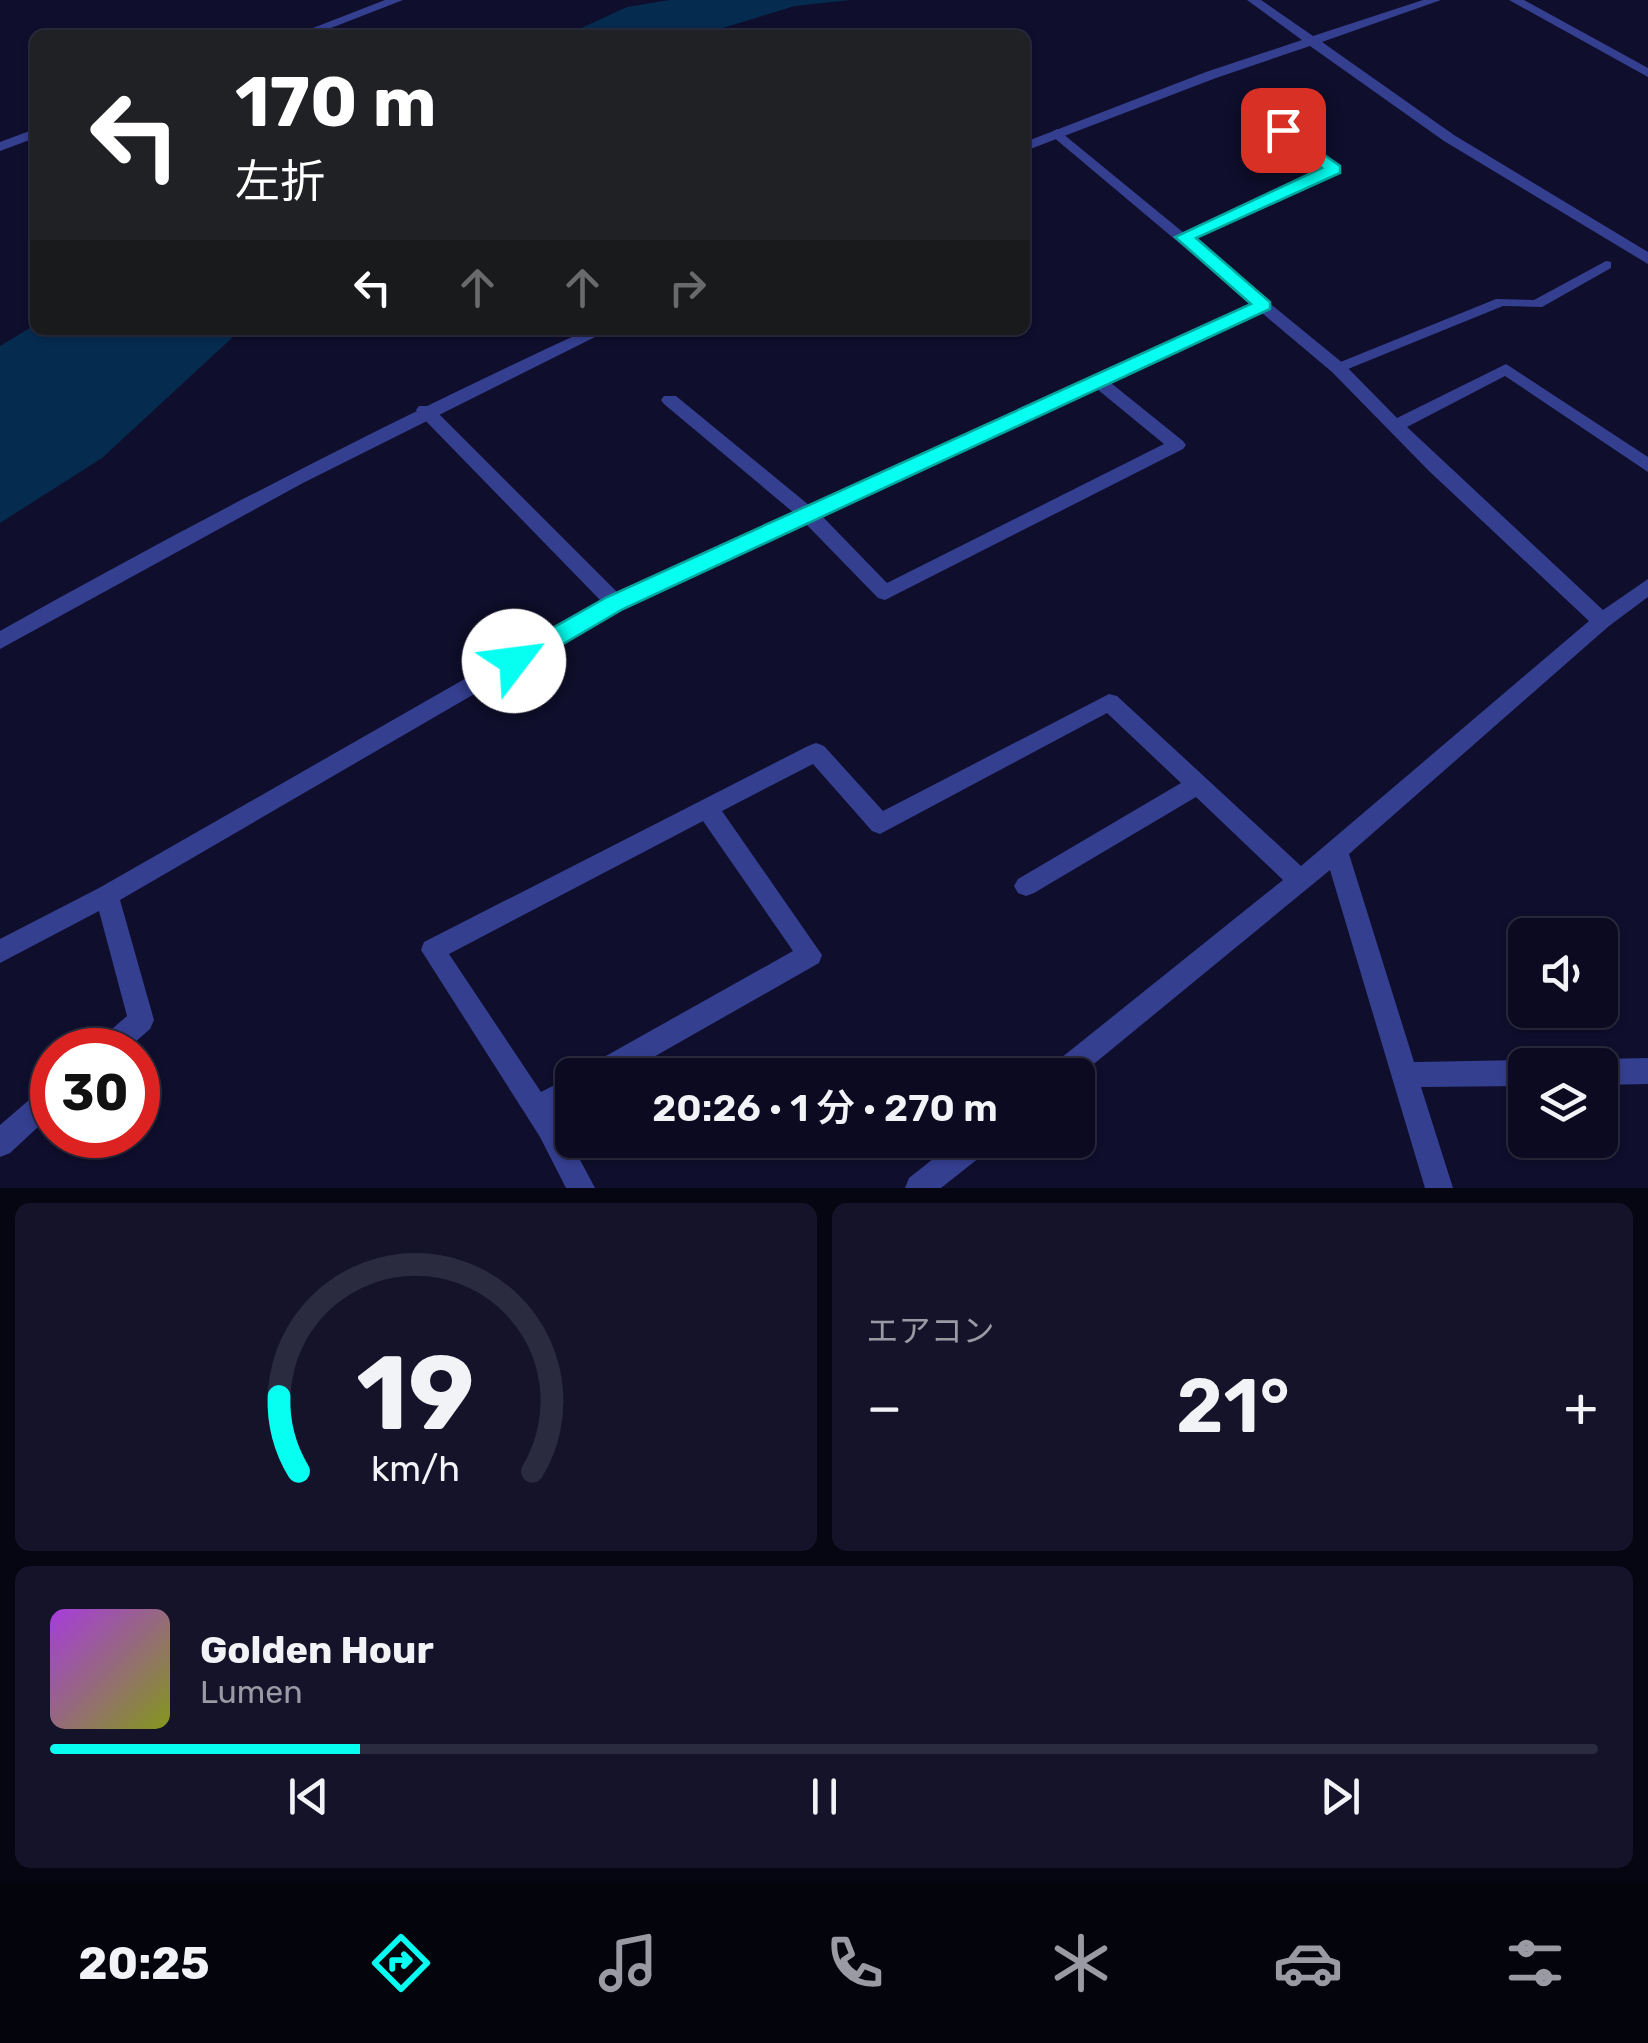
<!DOCTYPE html>
<html lang="ja">
<head>
<meta charset="utf-8">
<style>
  :root { --surface:#0b0a21; --page:#14132a; --text:#f1f3f6; --muted:#9a9aa5; --line:#2b2b3f; --accent:#06fff1 }
  body { margin:0; font-family:Rubik,"Noto Sans JP",sans-serif; background:var(--page); color:var(--text); height:100vh; display:flex; flex-direction:column; font-size:38px; white-space:nowrap }
  * { box-sizing:border-box; margin:0 }
  p { font-size:32px; color:var(--muted) }
  .icon { flex:none; width:55px; height:55px; fill:none; stroke:currentColor; stroke-width:2; stroke-linecap:round; stroke-linejoin:round }
  .map { position:relative; height:1188px; overflow:hidden }
  .sheet { display:flex; flex-direction:column; gap:15px; padding:15px; background:#060612; flex:1 }
  .sheet>* { flex:none }
  .guide { position:absolute; left:30px; top:30px; width:1000px; height:305px; border-radius:15px; box-shadow:0 2px 8px #0004,0 0 0 2px var(--line); background:#202124; color:#fff; overflow:hidden }
  .controls { position:absolute; left:1508px; top:918px; display:grid; gap:20px }
  .controls a { display:grid; place-items:center; width:110px; height:110px; border-radius:15px; background:var(--surface); box-shadow:0 2px 8px #0004,0 0 0 2px var(--line); font-size:50px }
  .speed { position:absolute; left:30px; top:1028px; display:flex; gap:20px; font-size:50px; font-weight:700; text-align:center }
  .speed>* { display:grid; place-content:center; width:130px; height:130px; border-radius:50%; background:var(--surface); box-shadow:0 2px 8px #0004,0 0 0 2px var(--line); line-height:1 }
  .speed .limit { border:15px solid #d22; background:#fff; color:#111 }
  .pin { position:absolute; display:grid; place-items:center; width:85px; height:85px; color:#fff; margin:-42px; border-radius:20px; box-shadow:0 5px 15px #0006 }
  .me { position:absolute; width:110px; margin:-55px; rotate:60deg; stroke-linejoin:round; filter:drop-shadow(0 0 8px #0008) }
  .turn { display:flex; align-items:center; gap:35px; height:210px; padding:0 40px; font-size:45px }
  .turn .icon { width:130px; height:130px; stroke-width:2.5 }
  .turn b { display:block; font-size:70px; line-height:85px }
  .lanes { display:flex; align-items:center; height:95px; padding:0 40px; background:#0003; justify-content:center; gap:50px; direction:ltr }
  .lanes .off { opacity:.35 }
  .big { font-size:75px; font-weight:600; line-height:1.1 }
  .sheet .widget { flex:1; display:flex; flex-direction:column; justify-content:center; gap:15px; min-width:0; padding:0 35px; border-radius:15px; background:var(--page) }
  .sheet .dial { align-items:center; gap:0 }
  .dial svg { height:260px; overflow:visible; fill:none; stroke:var(--line); stroke-width:7; stroke-linecap:round; text-anchor:middle }
  .dial text { fill:var(--text); stroke:none }
  .song { display:flex; align-items:center; gap:30px }
  .cover { width:120px; height:120px; border-radius:15px; background:linear-gradient(135deg,hsl(280 70% 55%),hsl(70 70% 35%)) }
  .played { height:10px; border-radius:5px; background:linear-gradient(90deg,var(--accent) 20%,var(--line) 20%) }
  .keys { display:flex; justify-content:space-around; direction:ltr }
  .heat { display:flex; justify-content:space-between; align-items:center; font-size:55px; direction:ltr }
  .sheet .tiles { flex:1; display:grid; gap:15px; grid-template-columns:1fr 1fr }
  .widget:last-child { grid-column:span 2 }
  .trip { position:absolute; left:555px; top:1058px; width:540px; height:100px; border-radius:15px; background:var(--surface); box-shadow:0 2px 8px #0004,0 0 0 2px var(--line); font-weight:600; line-height:100px; text-align:center }
  .dock { display:flex; height:160px; justify-content:space-around; align-items:center; background:#04040d; color:var(--muted) }
  .dock .icon { width:70px; height:70px }
  .dock .current { color:var(--accent) }
  .dock b { font-size:45px; color:var(--text) }
  .map>svg:first-child { display:block }
  .water { fill:#052b4f }
  .lines { fill:none; stroke-linecap:round; stroke-linejoin:round }
  .service { fill:#343f90; fill-rule:evenodd }
  .minor { fill:#343f90; fill-rule:evenodd }
  .tertiary { fill:#343f90; fill-rule:evenodd }
  .route { fill:#06fff1; stroke:#04a69d; stroke-width:2.5 }
</style>
</head>
<body>
<div class="map">
<svg width="1648" height="1188" viewBox="0 0 1648 1188">
  <rect width="100%" height="100%" fill="#0f0e2c"/>
  <g class="water">
    <polygon points="669,0 851,0 795,6 700,35 566,35 627,7"/>
    <polygon points="35,325 35,330 246,330 233,337 102,458 0,523 0,346"/>
  </g>
  <g class="lines">
    <g class="service">
      <polygon points="1253,108 1261,108 1340,169 1189,240 1179,240 1179,234 1325,168 1253,114"/>
      <polygon points="1606,261 1611,262 1611,268 1542,307 1503,306 1343,371 1333,371 1331,368 1333,365 1496,299 1534,300"/>
    </g>
    <g class="minor">
      <polygon points="1509,0 1524,0 1648,68 1648,77"/>
      <path d="M1057,129L1344,364L1397,418L1506,364L1648,457V472L1505,376L1407,427L1603,610L1648,579V597L1609,626L1349,854L1414,1062L1525,1060L1535,1065H1525V1086L1421,1087L1453,1188H1425L1330,870L1078,1077L1047,1075L1051,1066L1283,880L1196,797L1034,893L1026,896L1018,893L1014,886L1018,879L1181,783L1107,713L880,834L872,831L813,764L722,811L822,955L819,963L622,1075H584L588,1066L793,951L703,821L449,954L541,1092L572,1076V1103L555,1113L595,1188H566L540,1137L421,950L424,942L808,746L816,743L824,746L883,811L1109,694L1117,696L1301,866L1589,621L1429,471L1332,372L1262,313L1111,383L1183,441L1186,445L1183,449L885,600L878,598L806,524L622,608L120,900L154,1020L150,1029L126,1050H94L98,1041L127,1016L99,911L0,963V939L99,888L601,601L419,414L416,410L419,406H431L618,593L794,513L664,404L661,400L664,396H676L810,506L1253,305L1052,136L1050,133ZM1097,389L1164,444L887,583L822,516Z"/>
      <polygon points="1648,1058 1648,1084 1600,1085 1600,1065 1590,1065 1600,1059"/>
      <polygon points="52,1084 52,1114 10,1153 0,1157 0,1125 43,1088"/>
      <polygon points="957,1140 993,1140 989,1150 941,1188 905,1188 909,1178"/>
    </g>
    <g class="tertiary">
      <polygon points="385,0 403,0 313,35 295,35"/>
      <polygon points="1247,0 1261,0 1313,36 1423,0 1441,0 1322,42 1454,135 1648,252 1648,264 1444,141 1310,46 1216,78 1025,151 1025,142 1206,72 1302,40"/>
      <polygon points="35,129 35,138 0,151 0,142"/>
      <path d="M587,330H609L303,483L0,649V631C192,523 387,422 587,330Z"/>
    </g>
  </g>
  <polygon class="route" points="1283,126 1340,166 1340,173 1196,238 1270,302 1270,309 623,609 522,668 505,668 502,661 505,655 607,597 1251,304 1175,237 1322,168 1277,134 1275,130"/>
</svg>
<div class="controls">
<a><svg class="icon" aria-label="sound" viewBox="0 0 24 24"><path d="M4 9h4l5-4v14l-5-4H4zM17 9q2 3 0 6"/></svg></a>
<a><svg class="icon" aria-label="layers" viewBox="0 0 24 24"><path d="M12 4l9 5-9 5-9-5zM3 14l9 5 9-5"/></svg></a>
</div>
<div class="speed"><div class="limit">30</div></div>
<div class="pin" style="left:1283px;top:130px;background:#d93025"><svg class="icon" aria-label="arrive" viewBox="0 0 24 24"><path d="M6 21V4h12l-3 4 3 4H6"/></svg></div>
<svg class="me" style="left:514px;top:661px" viewBox="-20 -20 40 40"><circle r="19" fill="#fff"/><path d="M0-13L10 11 0 6-10 11z" fill="#06fff1"/></svg>
<div class="trip">20:26 · 1 分 · 270 m</div>
<div class="guide">
<div class="turn"><svg class="icon" aria-label="left" viewBox="0 0 24 24"><path d="M17 20v-9H6M10 6l-5 5 5 5"/></svg><div><b>170 m</b>左折</div></div>
<div class="lanes"><svg class="icon" aria-label="left" viewBox="0 0 24 24"><path d="M17 20v-9H6M10 6l-5 5 5 5"/></svg><svg class="icon off" aria-label="ahead" viewBox="0 0 24 24"><path d="M12 20V5M6 11l6-6 6 6"/></svg><svg class="icon off" aria-label="ahead" viewBox="0 0 24 24"><path d="M12 20V5M6 11l6-6 6 6"/></svg><svg class="icon off" aria-label="right" viewBox="0 0 24 24"><path d="M7 20v-9h11M14 6l5 5-5 5"/></svg></div>
</div>
</div>
<section class="sheet">
<div class="tiles">
<div class="widget dial"><svg viewBox="0 0 100 80">
<path d="M14 69A42 42 0 1 1 86 69"/>
<path d="M14 69A42 42 0 0 1 8 46" stroke="#06fff1"/>
<text x="50" y="56" font-size="32" font-weight="700">19</text>
<text x="50" y="72" font-size="11">km/h</text>
</svg></div>
<div class="widget"><p>エアコン</p>
<div class="heat"><a>−</a><b class="big">21°</b><a>+</a></div>
</div>
<div class="widget">
<div class="song"><i class="cover"></i><div><b>Golden Hour</b><p>Lumen</p></div></div>
<div class="played"></div>
<div class="keys"><svg class="icon" aria-label="previous" viewBox="0 0 24 24"><path d="M18 5L8 12l10 7zM5 5v14"/></svg><svg class="icon" aria-label="pause" viewBox="0 0 24 24"><path d="M8 5v14M16 5v14"/></svg><svg class="icon" aria-label="next" viewBox="0 0 24 24"><path d="M6 5l10 7-10 7zM19 5v14"/></svg></div>
</div>
</div>
</section>
<nav class="dock">
<b>20:25</b>
<svg class="icon current" aria-label="directions" viewBox="0 0 24 24"><path d="M12 3l9 9-9 9-9-9zM9 14v-3h6M13 9l2 2-2 2"/></svg>
<svg class="icon" aria-label="music" viewBox="0 0 24 24"><path d="M9 18V5l10-2v13"/><circle cx="6" cy="18" r="3"/><circle cx="16" cy="16" r="3"/></svg>
<svg class="icon" aria-label="phone" viewBox="0 0 24 24"><path d="M5 4h4l2 5-3 2q2 4 5 5l2-3 5 2v4C11 20 4 13 5 4z"/></svg>
<svg class="icon" aria-label="climate" viewBox="0 0 24 24"><path d="M12 3v18M4 7l16 10M4 17L20 7"/></svg>
<svg class="icon" aria-label="car" viewBox="0 0 24 24"><path d="M5 17H2v-5l4-1 3-4h7l3 4 3 1v5h-3M9 17h6M6 11h13"/><circle cx="7" cy="17" r="2"/><circle cx="17" cy="17" r="2"/></svg>
<svg class="icon" aria-label="filters" viewBox="0 0 24 24"><path d="M4 7h16M4 17h16"/><circle cx="9" cy="7" r="2"/><circle cx="15" cy="17" r="2"/></svg>
</nav>
</body>
</html>
